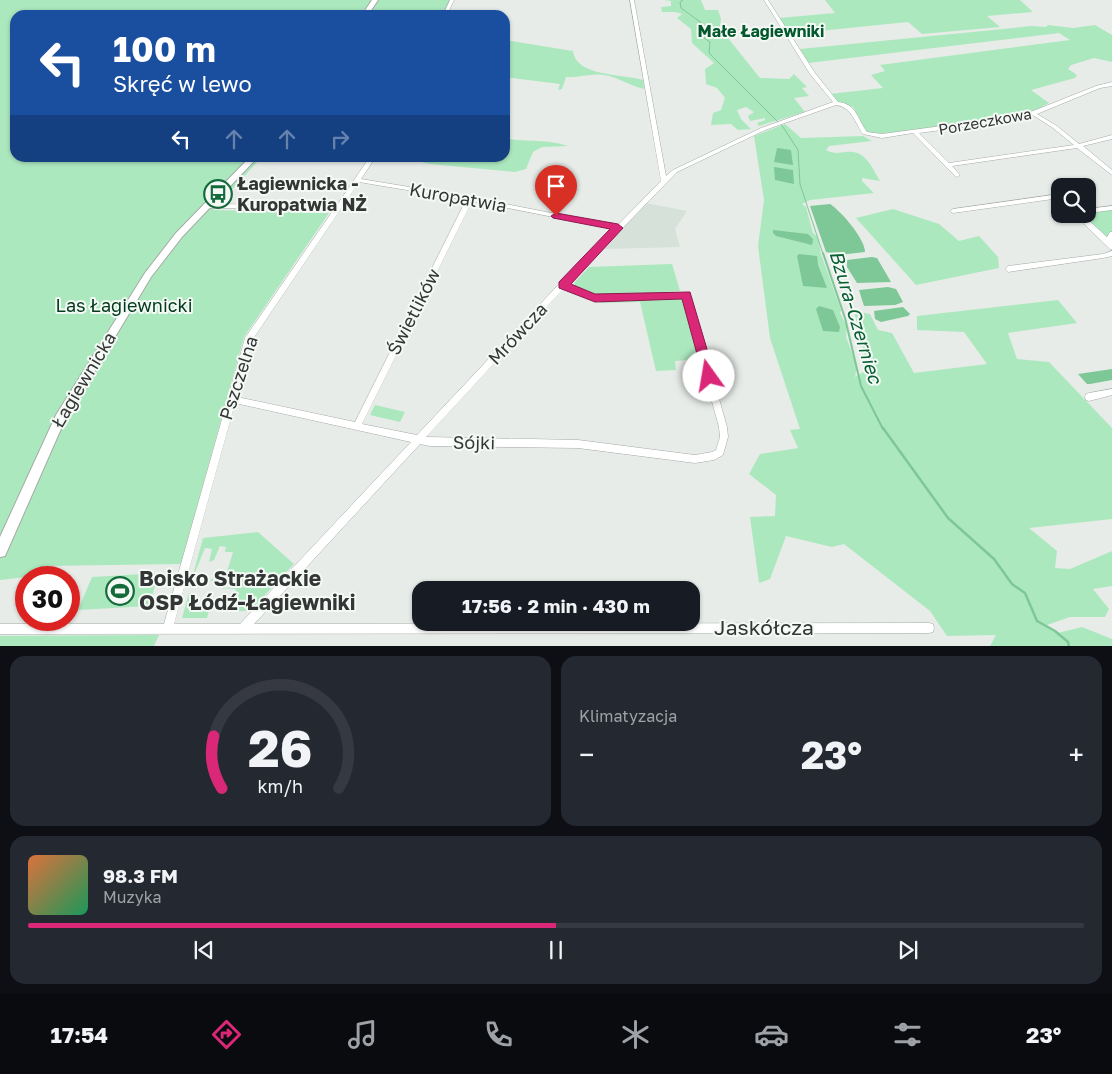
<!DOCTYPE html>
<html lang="pl">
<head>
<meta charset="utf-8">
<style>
  :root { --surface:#171b24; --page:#242831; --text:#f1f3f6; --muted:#9ea1a6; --line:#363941; --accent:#db2777 }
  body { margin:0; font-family:"Golos Text",sans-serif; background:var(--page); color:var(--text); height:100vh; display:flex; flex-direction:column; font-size:19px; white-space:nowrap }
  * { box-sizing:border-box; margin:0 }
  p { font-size:16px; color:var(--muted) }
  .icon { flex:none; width:28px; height:28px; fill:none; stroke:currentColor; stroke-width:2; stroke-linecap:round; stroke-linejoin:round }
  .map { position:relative; height:646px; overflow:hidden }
  .sheet { display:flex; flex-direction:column; gap:10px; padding:10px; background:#0d0f14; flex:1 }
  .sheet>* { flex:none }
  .guide { position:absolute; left:10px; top:10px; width:500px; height:152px; border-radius:15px; box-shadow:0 1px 4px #0004; background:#1a4fa0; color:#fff; overflow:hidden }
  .tools { position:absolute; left:1051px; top:178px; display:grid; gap:10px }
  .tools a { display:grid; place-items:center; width:45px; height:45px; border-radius:10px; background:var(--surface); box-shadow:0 1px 4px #0004; font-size:25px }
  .speed { position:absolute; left:15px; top:566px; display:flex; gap:10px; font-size:25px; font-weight:700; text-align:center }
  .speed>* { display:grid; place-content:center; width:65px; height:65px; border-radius:50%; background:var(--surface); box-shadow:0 1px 4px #0004; line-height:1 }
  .speed .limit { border:8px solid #d22; background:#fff; color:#111 }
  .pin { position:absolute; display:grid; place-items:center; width:42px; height:42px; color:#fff; margin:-51px -21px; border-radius:50% 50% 50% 0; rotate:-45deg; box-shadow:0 0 5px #0007 }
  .pin .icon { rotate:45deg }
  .me { position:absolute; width:55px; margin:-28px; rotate:347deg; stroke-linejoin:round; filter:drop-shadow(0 0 4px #0008) }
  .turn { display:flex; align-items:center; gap:18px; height:105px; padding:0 20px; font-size:22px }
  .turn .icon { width:65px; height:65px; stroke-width:2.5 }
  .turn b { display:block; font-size:35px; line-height:42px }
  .lanes { display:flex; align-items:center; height:48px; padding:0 20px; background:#0003; justify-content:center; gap:25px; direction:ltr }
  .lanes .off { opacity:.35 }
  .big { font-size:38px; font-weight:700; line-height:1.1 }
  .sheet .card { flex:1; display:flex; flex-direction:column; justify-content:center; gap:8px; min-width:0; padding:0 18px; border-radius:15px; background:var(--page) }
  .sheet .dial { align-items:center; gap:0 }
  .dial svg { height:130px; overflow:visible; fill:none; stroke:var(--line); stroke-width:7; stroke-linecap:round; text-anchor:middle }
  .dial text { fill:var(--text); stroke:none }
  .song { display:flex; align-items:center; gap:15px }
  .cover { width:60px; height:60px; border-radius:8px; background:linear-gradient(135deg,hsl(20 70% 55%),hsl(150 70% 35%)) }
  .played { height:5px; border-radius:2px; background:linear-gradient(90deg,var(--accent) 50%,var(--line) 50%) }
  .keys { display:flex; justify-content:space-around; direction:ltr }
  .heat { display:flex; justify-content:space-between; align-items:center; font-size:28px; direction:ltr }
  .sheet .tiles { flex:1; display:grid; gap:10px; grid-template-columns:1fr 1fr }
  .card:last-child { grid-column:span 2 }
  .trip { position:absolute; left:412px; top:581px; width:288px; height:50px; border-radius:15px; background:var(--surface); box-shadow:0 1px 4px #0004; font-weight:700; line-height:50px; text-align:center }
  .dock { display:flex; height:80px; justify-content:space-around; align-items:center; background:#090b0e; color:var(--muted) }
  .dock .icon { width:35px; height:35px }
  .dock .active { color:var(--accent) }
  .dock b { font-size:22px; color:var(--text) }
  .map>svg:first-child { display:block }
  .built { fill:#d6e2d9 }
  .green { fill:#ace8be }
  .water { fill:#7ec796 }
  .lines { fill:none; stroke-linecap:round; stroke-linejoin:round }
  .stream-far2 { stroke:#7ec796; stroke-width:1 }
  .stream-far1 { stroke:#7ec796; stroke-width:2 }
  .stream { stroke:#7ec796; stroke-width:2.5 }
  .minor-casing { stroke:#a5aaa6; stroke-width:1 }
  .tertiary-casing { stroke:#a5aaa6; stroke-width:2 }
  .minor { fill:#fff; fill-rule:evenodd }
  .tertiary { fill:#fff; fill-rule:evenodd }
  .route { fill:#db2777; stroke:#8e194d }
  .labels { text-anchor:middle; stroke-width:4; stroke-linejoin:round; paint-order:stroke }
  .far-street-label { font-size:15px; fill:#343635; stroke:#f4f9f5 }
  .far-neighbourhood-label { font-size:16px; font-weight:bold; fill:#03572d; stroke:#f4f9f5 }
  .poi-label { font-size:18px; font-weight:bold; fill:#343635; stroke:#f4f9f5; text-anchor:start }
  .street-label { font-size:18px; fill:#343635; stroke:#f4f9f5 }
  .park-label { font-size:18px; fill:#003a1b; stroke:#f4f9f5 }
  .water-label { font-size:19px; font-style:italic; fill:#075f32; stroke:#f4f9f5 }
  .near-poi-label { font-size:21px; font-weight:bold; fill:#343635; stroke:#f4f9f5; text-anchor:start }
  .near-street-label { font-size:21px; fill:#343635; stroke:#f4f9f5 }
</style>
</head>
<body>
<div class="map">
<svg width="1112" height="647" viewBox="0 0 1112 647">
  <rect width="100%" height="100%" fill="#e7ece8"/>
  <polygon class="built" points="646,203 687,211 675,229 680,247 603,249"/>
  <g class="green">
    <polygon points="0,0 451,0 444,15 15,15 15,158 261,158 213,210 329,213 244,337 181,564 44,566 35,576 0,580"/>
    <polygon points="664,0 701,0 705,10 718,10 721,19 720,28 760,78 789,79 794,74 807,87 802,88 809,96 794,98 805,112 759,126 757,123 765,120 765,118 750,121 748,116 754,112 746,107 737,110 741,119 751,129 738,130 731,124 711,125 713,113 721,110 725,98 717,88 706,84 705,69 714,63 692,43 691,29 677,18 682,14 675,12 662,12 661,7 671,6 671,1"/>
    <polygon points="825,0 1020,0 1033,12 987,16 1000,27 922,34 908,22 790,34 779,18 835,13"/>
    <polygon points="1048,25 1073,28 1095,25 1112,35 1112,62 1094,58 1071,65 1068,69 1077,75 1075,78 1031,90 1049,103 1031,113 899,133 867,133 853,107 836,101 830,94 883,88 871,75 885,71 880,65 1070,40 1059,33 808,63 800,49 1032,26 1046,27"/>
    <path d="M505,40L573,51C576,77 624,74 643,80L644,89C630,86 618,77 604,75C590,73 580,78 566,77L562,89L558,90L560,84L505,77Z"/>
    <path d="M785,124L801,138L863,136L872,141L829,146L826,150C834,154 838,153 846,152C865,149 872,167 880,181L862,178V181L874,193L810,200L802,204L806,207L813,233L818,237L821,254L841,310L840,313L847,327L846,337L857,366L855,377L868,369L854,311L870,314L878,330L892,333L914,373L987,364L964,332L917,330V316L1058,300L1077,323L1008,333L1017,359L1049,362L1112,428V519L1029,528L1057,551L1055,568L1070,569L1112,551V586L1093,589L1109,609L1105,617H1070L1047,625L1058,633L1082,627L1112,639V646H990L996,635L947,636L930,611L844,544L832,547L786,536L770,579L759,583L750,517L775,516L776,495L749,474L760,454L798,448L790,430L800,429L770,338L758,246L764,200L754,136Z"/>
    <path d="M509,139C531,142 547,139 568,146L542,147L533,152L526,169L515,172L430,164L405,158H505V141Z"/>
    <polygon points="893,209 939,224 959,241 979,236 998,257 999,268 916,285 856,218"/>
    <polygon points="1112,209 1112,232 1107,237 1085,217 1085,214"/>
    <polygon points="672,264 680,291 594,296 577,290 574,283 589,267"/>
    <polygon points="685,298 701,356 700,359 675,361 676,370 656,371 640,302 601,303 600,300"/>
    <polygon points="375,405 405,412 400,422 370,415"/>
    <polygon points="258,532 294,564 250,611 229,611 236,589 217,588 244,587 239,583 210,581 212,579 225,578 233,552 225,552 226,547 220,546 214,560 209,562 212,549 205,548 191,582 203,538"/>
    <polygon points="159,573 149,606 78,610 92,577"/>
    <polygon points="189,593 195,593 191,611 209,611 207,618 182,618"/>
    <polygon points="159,635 154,646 0,646 0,636"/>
  </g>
  <g class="water">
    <polygon points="777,148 791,150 793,165 774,162"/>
    <polygon points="774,167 793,170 794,184 775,180"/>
    <path d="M830,204C841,211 865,239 865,252L839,255L826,252L810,206Z"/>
    <polygon points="773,230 808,234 813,239 812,245 776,236 773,233"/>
    <polygon points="799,254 817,256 818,265 827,288 803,286 797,256"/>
    <polygon points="872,257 877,258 891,282 857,283 847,267 847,260"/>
    <polygon points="888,287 896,289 903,302 895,305 864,306 859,290"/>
    <polygon points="819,306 833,310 840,327 839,332 823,331 816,309"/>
    <polygon points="903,307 910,314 908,316 881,322 875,319 874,311"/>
    <polygon points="1112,369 1112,380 1090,384 1087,384 1078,374"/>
  </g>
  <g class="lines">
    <polyline class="stream-far2" points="683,0 680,2 681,8 703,24 700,31 706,34 704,38 710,42 709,53 783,127 798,150 800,184 823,254"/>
    <polyline class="stream-far1" points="823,253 845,318 861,386 883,429"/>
    <polyline class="stream" points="883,428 948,518 994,559 1012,584 1025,593 1037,621 1055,631 1068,642 1069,647"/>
    <defs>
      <g id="minor">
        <polygon points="450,0 454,0 447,15 443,15"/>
        <path d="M630,0H634L666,176L673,170L761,128L833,102L810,74L764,0H768L815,73L838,102C857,104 857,119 867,132L882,134L1023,115L1096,86L1112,82V86L1100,88L1037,114L1057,126L1079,144L1112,135V139L1083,146L1112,170V175L1077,148L952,166L960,175L957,177L955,176L913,133L882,138L863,134C855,123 852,107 836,105L765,130L677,172L568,284L596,295L689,293L727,427L728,437L723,455L714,460L695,463L578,448L430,446L420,444L254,624L929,623L933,624L934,628L933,632L929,633L0,634V624H164L245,338L332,212L302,209L206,208L203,206L204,204L302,205L335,208L369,158H375L361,179L470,197L617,226L661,181ZM1033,115L1053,128L1074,145L949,163L919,133L1024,119ZM359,182L466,200L355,422L237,397L253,339ZM472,201L614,229L560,283L417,435L362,424ZM564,288L595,301L683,298L719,427L720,437L716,450L712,452L695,455L578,440L426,437ZM235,403L411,442L240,624H174Z"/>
        <polygon points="1060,194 1060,198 953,213 950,211 953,209"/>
        <polygon points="1112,206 1112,210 1088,213 1088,209"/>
        <polygon points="1078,214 1084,214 1088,220 1107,237 1110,232 1112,232 1112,249 1110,249 1084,224"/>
        <polygon points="1112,251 1112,256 1103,258 1008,272 1005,269 1008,266 1103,254"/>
        <polygon points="1112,389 1112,395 1089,401 1086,400 1085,397 1086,394 1089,393"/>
      </g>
      <g id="tertiary">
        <polygon points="372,0 378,0 368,15 362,15"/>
        <polygon points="249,158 257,158 182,237 151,277 64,422 5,556 0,557 0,537 56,415 145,273 176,233"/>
      </g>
    </defs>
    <use href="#minor" class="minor-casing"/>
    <use href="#tertiary" class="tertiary-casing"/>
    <use href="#minor" class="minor"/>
    <use href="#tertiary" class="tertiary"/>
  </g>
  <polygon class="route" points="556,213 618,224 623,228 571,284 595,294 690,292 715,376 713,380 709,381 703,376 682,299 595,302 559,288 559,282 610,229 553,218 551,216"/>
  <defs>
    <symbol id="bus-ring" viewBox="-11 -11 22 22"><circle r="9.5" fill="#f4f9f5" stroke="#156a3b" stroke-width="1.5"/><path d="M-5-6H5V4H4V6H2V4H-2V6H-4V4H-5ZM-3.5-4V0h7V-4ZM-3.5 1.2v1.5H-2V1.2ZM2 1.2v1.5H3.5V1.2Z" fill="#156a3b"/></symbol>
    <symbol id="stadium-ring" viewBox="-11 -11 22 22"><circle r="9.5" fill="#f4f9f5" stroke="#156a3b" stroke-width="1.5"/><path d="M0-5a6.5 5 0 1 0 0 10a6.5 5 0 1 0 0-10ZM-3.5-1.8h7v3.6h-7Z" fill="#156a3b"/></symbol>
  </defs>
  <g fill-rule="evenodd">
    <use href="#bus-ring" x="202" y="178" width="32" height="32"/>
    <use href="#stadium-ring" x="104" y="575" width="32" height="32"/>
  </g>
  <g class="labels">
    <g class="far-street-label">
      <text transform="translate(985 122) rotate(-10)" y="5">Porzeczkowa</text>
    </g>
    <g class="far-neighbourhood-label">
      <text x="761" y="37">Małe Łagiewniki</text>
    </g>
    <g class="poi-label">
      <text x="237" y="190">Łagiewnicka -<tspan x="237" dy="21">Kuropatwia NŻ</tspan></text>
    </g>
    <g class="street-label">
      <text transform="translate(458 198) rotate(10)" y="6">Kuropatwia</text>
      <text transform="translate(414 312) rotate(-63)" y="6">Świetlików</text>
      <text transform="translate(518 334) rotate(-47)" y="6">Mrówcza</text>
      <text transform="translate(239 378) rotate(-72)" y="6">Pszczelna</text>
      <text transform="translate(84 380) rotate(-59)" y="6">Łagiewnicka</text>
      <text transform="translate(474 443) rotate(1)" y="6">Sójki</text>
    </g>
    <g class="park-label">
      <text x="124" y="312">Las Łagiewnicki</text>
    </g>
    <g class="water-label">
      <text transform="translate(856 317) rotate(73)" y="7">Bzura-Czerniec</text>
    </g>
    <g class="near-poi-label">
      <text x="139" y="586">Boisko Strażackie<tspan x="139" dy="24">OSP Łódź-Łagiewniki</tspan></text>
    </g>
    <g class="near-street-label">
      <text x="764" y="635">Jaskółcza</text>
    </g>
  </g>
</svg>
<div class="tools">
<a><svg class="icon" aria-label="search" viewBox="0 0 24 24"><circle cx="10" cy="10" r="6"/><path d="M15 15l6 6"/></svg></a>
</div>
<div class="speed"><div class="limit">30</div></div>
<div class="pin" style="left:556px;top:216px;background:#d93025"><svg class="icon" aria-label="arrive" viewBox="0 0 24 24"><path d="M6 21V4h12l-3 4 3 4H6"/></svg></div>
<svg class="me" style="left:709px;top:376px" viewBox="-20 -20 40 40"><circle r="19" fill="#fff"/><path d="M0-13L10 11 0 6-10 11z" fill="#db2777"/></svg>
<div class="trip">17:56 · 2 min · 430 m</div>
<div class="guide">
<div class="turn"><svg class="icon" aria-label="left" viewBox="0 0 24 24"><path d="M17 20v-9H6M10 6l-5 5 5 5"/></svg><div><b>100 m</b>Skręć w lewo</div></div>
<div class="lanes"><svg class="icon" aria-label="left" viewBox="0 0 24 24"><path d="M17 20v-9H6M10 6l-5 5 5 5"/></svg><svg class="icon off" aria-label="ahead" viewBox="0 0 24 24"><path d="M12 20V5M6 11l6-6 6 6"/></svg><svg class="icon off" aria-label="ahead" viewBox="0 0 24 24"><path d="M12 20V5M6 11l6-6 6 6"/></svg><svg class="icon off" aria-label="right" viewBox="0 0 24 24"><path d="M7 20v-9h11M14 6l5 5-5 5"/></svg></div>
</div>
</div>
<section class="sheet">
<div class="tiles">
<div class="card dial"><svg viewBox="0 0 100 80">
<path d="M14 69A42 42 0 1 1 86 69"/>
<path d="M14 69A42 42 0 0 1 9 37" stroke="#db2777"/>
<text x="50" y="56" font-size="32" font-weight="700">26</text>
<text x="50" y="72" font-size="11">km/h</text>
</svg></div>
<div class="card"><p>Klimatyzacja</p>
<div class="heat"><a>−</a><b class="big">23°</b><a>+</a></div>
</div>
<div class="card">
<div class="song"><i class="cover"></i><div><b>98.3 FM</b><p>Muzyka</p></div></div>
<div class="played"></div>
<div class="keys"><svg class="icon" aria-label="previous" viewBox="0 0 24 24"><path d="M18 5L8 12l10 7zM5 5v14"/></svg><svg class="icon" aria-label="pause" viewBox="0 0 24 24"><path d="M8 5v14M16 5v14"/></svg><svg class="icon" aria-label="next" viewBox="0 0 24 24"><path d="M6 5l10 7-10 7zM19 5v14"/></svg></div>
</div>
</div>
</section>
<nav class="dock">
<b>17:54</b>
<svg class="icon active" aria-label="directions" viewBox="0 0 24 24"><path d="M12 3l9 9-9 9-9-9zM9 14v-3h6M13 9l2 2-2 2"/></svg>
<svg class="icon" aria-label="music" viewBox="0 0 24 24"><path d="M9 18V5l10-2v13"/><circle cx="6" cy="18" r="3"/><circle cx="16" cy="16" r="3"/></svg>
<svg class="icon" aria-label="phone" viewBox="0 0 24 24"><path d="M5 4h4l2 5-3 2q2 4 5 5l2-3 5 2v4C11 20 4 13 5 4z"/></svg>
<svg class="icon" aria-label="climate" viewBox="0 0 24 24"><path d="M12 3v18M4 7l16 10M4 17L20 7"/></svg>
<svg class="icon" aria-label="car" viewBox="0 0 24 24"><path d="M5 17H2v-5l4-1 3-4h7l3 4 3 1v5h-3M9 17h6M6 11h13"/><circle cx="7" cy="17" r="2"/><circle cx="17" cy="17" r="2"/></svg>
<svg class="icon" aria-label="filters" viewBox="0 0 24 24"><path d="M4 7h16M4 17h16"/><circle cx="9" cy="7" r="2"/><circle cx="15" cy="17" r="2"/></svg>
<b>23°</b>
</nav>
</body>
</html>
